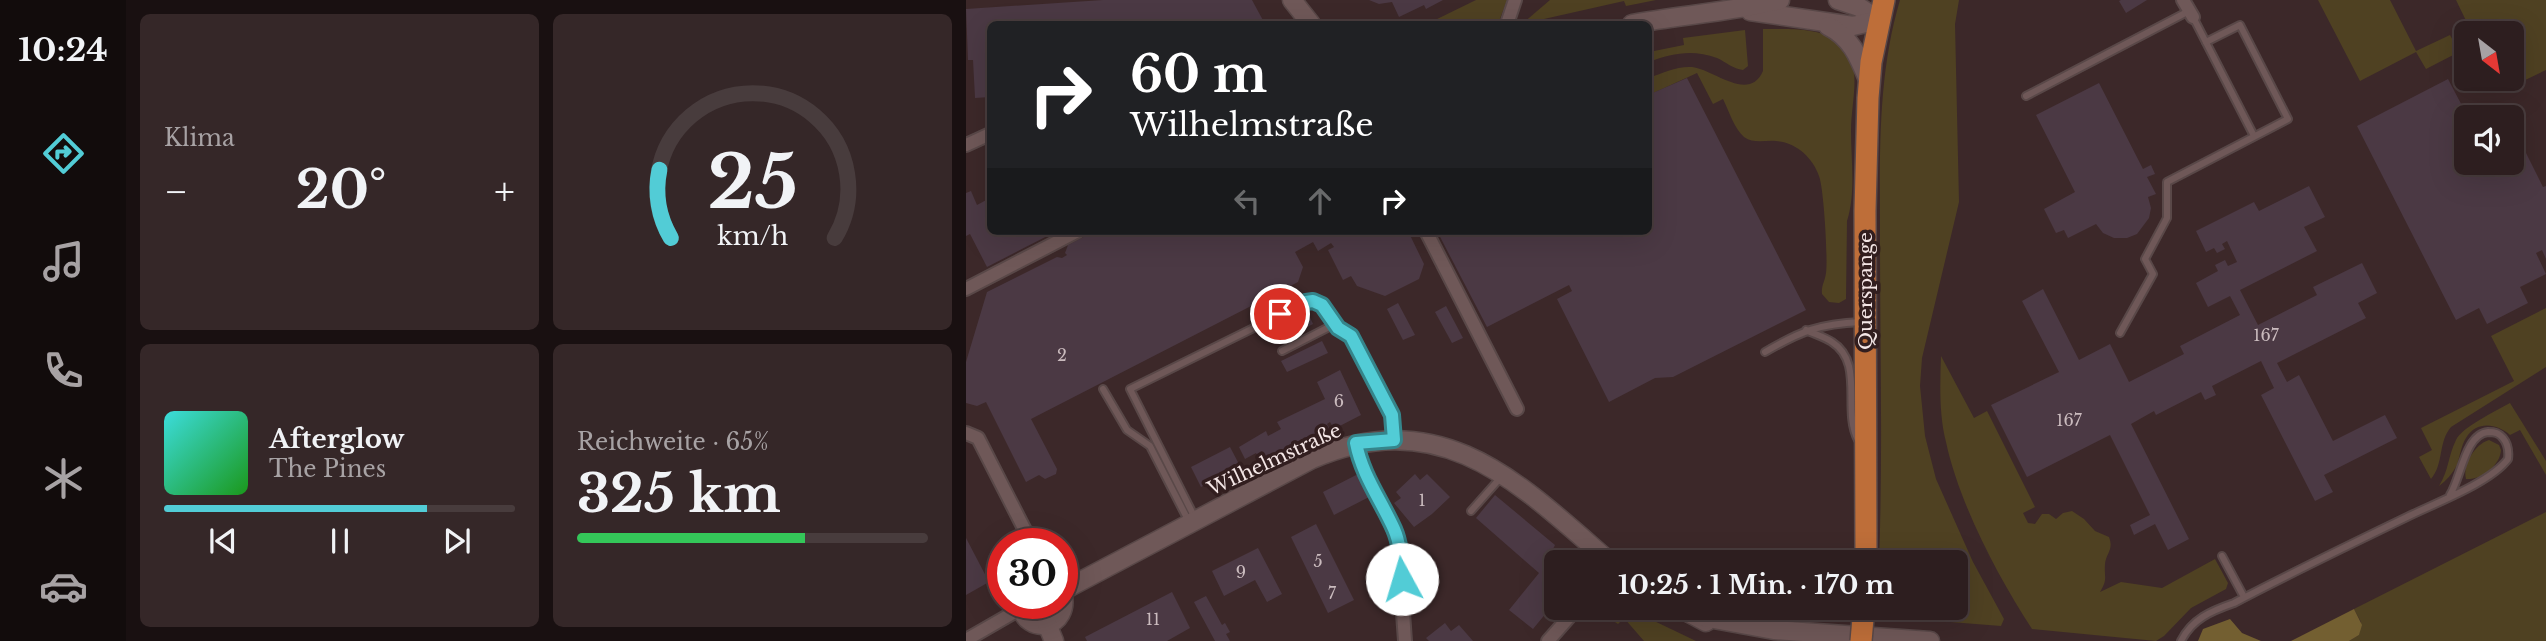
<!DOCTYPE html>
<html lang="de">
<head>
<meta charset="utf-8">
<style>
  :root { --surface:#2d1e1f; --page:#352728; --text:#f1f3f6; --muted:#a7a2a4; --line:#483c3d; --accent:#52ccd6 }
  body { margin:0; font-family:"Libre Baskerville",serif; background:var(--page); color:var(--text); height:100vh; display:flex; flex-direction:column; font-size:26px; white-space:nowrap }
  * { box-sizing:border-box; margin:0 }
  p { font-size:23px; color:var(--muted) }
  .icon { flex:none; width:38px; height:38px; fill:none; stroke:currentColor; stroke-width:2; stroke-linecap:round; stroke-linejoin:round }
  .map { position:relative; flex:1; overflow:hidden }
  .sheet { display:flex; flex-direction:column; gap:14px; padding:14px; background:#191011; width:840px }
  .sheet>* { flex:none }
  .banner { position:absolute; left:21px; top:21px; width:665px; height:214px; border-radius:10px; box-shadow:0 7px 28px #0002,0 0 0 2px var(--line); background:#202124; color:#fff; overflow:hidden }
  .needle { width:46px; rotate:149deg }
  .controls { position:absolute; left:1488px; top:21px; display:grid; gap:14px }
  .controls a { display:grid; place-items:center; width:70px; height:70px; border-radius:10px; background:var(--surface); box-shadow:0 7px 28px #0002,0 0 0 2px var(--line); font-size:35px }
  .speed { position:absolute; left:21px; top:528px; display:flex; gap:14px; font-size:35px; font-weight:700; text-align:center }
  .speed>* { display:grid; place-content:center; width:91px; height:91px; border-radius:50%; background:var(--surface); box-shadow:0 7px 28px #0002,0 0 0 2px var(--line); line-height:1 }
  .speed .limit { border:10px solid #d22; background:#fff; color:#111 }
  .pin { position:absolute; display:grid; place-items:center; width:60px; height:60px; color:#fff; margin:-30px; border:4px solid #fff; border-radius:50%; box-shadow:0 2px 7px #0007 }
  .me { position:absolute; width:77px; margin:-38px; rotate:354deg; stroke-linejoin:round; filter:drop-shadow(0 0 5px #0008) }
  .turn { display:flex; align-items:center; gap:24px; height:147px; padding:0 28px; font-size:32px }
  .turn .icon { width:91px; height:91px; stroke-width:2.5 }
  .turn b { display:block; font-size:49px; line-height:60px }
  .lanes { display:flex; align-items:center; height:66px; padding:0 28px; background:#0003; justify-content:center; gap:35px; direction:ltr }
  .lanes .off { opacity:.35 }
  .big { font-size:52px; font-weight:700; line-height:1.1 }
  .sheet .tile { flex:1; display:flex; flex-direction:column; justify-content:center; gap:10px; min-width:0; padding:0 24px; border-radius:10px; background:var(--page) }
  .sheet .dial { align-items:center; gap:0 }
  .dial svg { height:182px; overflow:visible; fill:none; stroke:var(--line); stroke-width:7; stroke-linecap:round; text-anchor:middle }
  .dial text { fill:var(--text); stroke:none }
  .song { display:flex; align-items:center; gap:21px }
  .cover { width:84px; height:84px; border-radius:10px; background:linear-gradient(135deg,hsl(180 70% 55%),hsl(120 70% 35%)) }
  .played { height:7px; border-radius:4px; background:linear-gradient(90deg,var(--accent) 75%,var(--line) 75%) }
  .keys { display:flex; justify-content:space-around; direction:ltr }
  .heat { display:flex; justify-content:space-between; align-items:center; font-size:38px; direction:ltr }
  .charge { height:10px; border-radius:5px; background:linear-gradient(90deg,#34c759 65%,var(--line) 0) }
  .sheet .tiles { flex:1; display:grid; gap:14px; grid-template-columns:repeat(2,1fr) }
  .trip { position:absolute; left:578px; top:550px; width:424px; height:70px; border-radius:10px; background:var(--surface); box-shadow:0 7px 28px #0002,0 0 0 2px var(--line); font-weight:700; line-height:70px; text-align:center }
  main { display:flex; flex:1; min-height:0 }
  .dock { display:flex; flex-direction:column; width:126px; justify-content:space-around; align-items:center; background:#120c0c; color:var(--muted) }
  .dock .icon { width:49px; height:49px }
  .dock .active { color:var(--accent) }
  .dock b { font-size:32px; color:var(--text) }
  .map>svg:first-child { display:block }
  .green { fill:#4f4122 }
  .forest { fill:#735f31 }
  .building { fill:#4b3944 }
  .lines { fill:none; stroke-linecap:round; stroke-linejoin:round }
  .lane-casing { stroke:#594848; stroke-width:10 }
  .street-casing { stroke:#594848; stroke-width:16 }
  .secondary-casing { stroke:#594848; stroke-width:21 }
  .primary-casing { stroke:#594848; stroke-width:24 }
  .lane { stroke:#6f5858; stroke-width:6 }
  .street { stroke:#6f5858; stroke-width:12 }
  .secondary { stroke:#6f5858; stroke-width:18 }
  .primary { stroke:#be6e39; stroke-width:21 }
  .primary-bridge-casing { stroke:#594848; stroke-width:24; stroke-linecap:butt }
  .primary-bridge { stroke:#be6e39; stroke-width:21 }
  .route-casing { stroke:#35858b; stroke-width:18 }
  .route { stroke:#52ccd6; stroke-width:12 }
  .labels { text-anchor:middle; stroke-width:7; stroke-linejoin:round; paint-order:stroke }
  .number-label { font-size:16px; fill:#cabbbe }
  .street-label { font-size:19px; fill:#f4e6e6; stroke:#321e1f }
</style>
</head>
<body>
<main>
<nav class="dock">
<b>10:24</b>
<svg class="icon active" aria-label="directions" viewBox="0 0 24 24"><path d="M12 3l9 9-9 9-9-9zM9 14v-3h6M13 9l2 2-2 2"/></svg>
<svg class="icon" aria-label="music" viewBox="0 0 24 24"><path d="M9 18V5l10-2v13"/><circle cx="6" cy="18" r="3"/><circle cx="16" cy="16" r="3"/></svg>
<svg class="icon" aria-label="phone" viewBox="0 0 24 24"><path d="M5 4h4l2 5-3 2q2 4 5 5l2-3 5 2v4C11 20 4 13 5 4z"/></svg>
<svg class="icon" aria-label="climate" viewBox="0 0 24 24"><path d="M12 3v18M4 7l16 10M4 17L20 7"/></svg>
<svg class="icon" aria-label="car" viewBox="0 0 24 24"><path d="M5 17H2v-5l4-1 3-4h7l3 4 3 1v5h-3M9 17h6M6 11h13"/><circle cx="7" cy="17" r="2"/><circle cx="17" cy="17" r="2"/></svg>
</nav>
<section class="sheet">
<div class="tiles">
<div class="tile"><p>Klima</p>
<div class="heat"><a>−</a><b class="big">20°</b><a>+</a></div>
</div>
<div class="tile dial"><svg viewBox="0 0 100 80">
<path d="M14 69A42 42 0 1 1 86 69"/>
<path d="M14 69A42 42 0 0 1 9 39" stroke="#52ccd6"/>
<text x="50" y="56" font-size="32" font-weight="700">25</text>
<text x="50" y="72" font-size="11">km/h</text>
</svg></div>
<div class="tile">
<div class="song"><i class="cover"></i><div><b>Afterglow</b><p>The Pines</p></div></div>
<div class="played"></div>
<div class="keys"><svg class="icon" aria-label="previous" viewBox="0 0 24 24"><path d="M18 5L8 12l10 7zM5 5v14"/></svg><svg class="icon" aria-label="pause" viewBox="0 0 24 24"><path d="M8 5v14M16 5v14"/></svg><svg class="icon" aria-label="next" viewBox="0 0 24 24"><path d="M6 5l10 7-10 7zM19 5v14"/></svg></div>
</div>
<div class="tile"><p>Reichweite · 65%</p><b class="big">325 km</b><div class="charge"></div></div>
</div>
</section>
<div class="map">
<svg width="1580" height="641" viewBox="0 0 1580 641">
  <rect width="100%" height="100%" fill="#3c2829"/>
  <g class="green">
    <polygon points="510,0 541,0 532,24 468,24 467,21"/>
    <polygon points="584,0 690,0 660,6 658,1 556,24"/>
    <path d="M934,0H993L989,24L993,202L956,358L954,386L959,436L970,479L1007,562L1038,619L1035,626L934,618L935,607H989V562H913C917,454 914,346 914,237C914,158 911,77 934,0Z"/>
    <polygon points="1352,0 1424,0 1450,51 1484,35 1493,52 1460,69 1450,52 1394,81"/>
    <polygon points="1490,0 1580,0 1580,70 1534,92 1528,79 1545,79 1545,33 1506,33"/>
    <path d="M797,29C832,29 883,25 888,72C890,91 885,111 885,131C885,160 890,193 881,221L880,299L873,303L863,302L856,294C855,286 859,281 860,273C862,260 858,189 853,176C847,158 830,142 810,141C799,140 788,144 778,137C768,128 763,111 757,99L747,104L731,73L683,95L682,78C697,73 711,66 726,67C747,69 783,103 797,71Z"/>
    <path d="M779,30L782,66L777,70C767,69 760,62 751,58C727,49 706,53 683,62V52L718,45L717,38Z"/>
    <path d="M1580,308V367L1485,427C1472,442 1478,464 1465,479L1453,457L1466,450L1455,428L1548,381L1525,336Z"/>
    <path d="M975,356L1008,418L1021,411L1069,507L1057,513L1062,523L1069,524L1076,514H1083L1090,519L1097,513L1106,511L1118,519L1129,531L1143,537C1148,550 1140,553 1139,564C1138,578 1142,579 1134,592L1155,582L1196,588L1249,559L1262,583L1260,589L1225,608L1198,636L1190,641L1066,629C1032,577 993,503 980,442C973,414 974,385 975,356Z"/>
    <path d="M1544,403L1580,461V475L1554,430L1544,435C1531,424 1511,420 1500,438C1495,446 1494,456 1491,465C1486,474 1481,480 1473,486C1483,470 1482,456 1490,440C1496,427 1530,411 1544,403Z"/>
    <path d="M1523,440L1533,445L1535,450C1534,466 1515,480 1500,479C1496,465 1509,444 1523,440Z"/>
    <polygon points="1580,512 1580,641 1383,641 1393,635 1395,622 1388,609"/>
    <polygon points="659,607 730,641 678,641 658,618 652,624 640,616 634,608"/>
  </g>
  <g class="forest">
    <polygon points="1388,609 1396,625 1393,635 1383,641 1325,641"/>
    <polygon points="1264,619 1276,633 1295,641 1232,641 1237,629"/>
  </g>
  <g class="building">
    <polygon points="137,0 286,0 299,24 214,24 213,19 199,20 199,24 24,24 24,51 23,51 24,97 9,98 7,60 2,60 0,9"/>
    <polygon points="403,0 477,0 460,9 458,5 433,17 426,2 413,4"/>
    <polygon points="1155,0 1181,0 1160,13 1153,1"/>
    <polygon points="721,78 840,310 707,377 689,378 643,402 591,299 606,291 603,285 521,327 471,231 682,231 682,95"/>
    <polygon points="1482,79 1502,117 1500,163 1545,163 1545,141 1552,137 1577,187 1580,186 1580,259 1576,250 1570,253 1580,274 1554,287 1562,303 1521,324 1513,308 1490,320 1391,126"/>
    <polygon points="1133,83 1177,169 1185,165 1189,174 1181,177 1190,194 1182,197 1185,208 1183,218 1171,234 1161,238 1148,238 1137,233 1130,224 1102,238 1098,230 1090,233 1078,209 1109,192 1070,115"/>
    <polygon points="1343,186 1359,217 1338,227 1351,251 1274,290 1292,325 1351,295 1347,287 1396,263 1411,293 1392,303 1400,318 1311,363 1321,382 1333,375 1367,441 1419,415 1431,438 1358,475 1367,492 1349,501 1295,395 1308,388 1295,361 1246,386 1250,395 1239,400 1235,392 1190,415 1188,411 1165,424 1223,539 1202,550 1189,524 1168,535 1164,525 1184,515 1144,435 1061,477 1025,405 1093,372 1056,301 1077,289 1113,360 1144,344 1163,382 1218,354 1214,346 1274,315 1264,296 1242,307 1230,283 1252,271 1249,265 1259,260 1262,266 1271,262 1261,241 1256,244 1259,249 1251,253 1248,248 1240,252 1230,231 1288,202 1293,211"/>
    <polygon points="5,191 11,205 24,198 24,231 91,231 21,267 4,234 0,236 0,193"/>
    <polygon points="129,231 442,231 458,264 453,279 419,296 391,286 385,276 377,280 362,250 368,247 365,243 352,251 347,242 329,252 337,267 332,282 65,419 91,469 90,474 79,479 73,475 60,482 20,402 11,406 0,403 0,362 21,292 91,257 96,258 101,255 99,253 102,245"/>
    <polygon points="432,303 449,335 437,340 421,309"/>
    <polygon points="480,306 497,338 486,343 469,312"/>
    <polygon points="342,313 347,324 307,344 301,333"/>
    <polygon points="356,341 362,353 321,372 315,361"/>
    <polygon points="374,370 395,415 368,429 364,422 361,424 365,431 297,466 290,453 279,459 273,447 300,431 302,436 315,429 311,422 359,399 351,382"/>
    <polygon points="264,447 274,466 235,487 225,467"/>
    <polygon points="394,473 405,496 368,515 357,492"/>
    <polygon points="449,474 454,480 461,474 484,497 466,514 448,527 428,503 435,498 430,492"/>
    <polygon points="529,495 589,545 587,549 593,554 595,552 601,557 598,562 590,562 590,601 567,629 543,610 573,573 510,518"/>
    <polygon points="350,524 388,600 362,613 325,537"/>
    <polygon points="0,538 23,582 0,595"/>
    <polygon points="292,548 316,594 301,602 289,580 258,596 246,571"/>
    <polygon points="206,592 224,628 201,641 121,641 119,637"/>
    <polygon points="240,596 256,625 259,623 264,632 260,634 264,641 249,641 229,604 228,602"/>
    <polygon points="479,623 485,631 493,625 507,641 463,641 460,638"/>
  </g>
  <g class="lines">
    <defs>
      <g id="lane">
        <polyline points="1227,17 1288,136"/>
        <polyline points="1060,96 1223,11"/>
        <path d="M840,330C848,334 859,337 866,342C899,363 876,410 892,440"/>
        <polyline points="1154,333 1187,274 1179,259 1201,218 1201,182 1322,119 1274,25 1240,42"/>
        <polyline points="316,351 369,324"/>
        <path d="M799,352C835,331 853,324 895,322"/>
        <polyline points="137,389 161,430 184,446 222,520"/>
        <polyline points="505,511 536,476"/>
        <polyline points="229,518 164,389 340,302 347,301 356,305 372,328 385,336 426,415 428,439"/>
        <polyline points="1256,556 1278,597"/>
        <path d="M1215,641C1226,619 1245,611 1268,603C1325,573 1383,545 1441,517C1469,503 1524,483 1542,459C1543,451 1542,444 1537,438C1533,433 1529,432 1522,432C1499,434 1495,478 1484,495"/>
      </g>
      <g id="street">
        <polyline points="1217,0 1227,17"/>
        <polyline points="541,24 549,0"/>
        <polyline points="0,145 24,134"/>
        <polyline points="460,231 551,409"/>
        <polyline points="0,289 112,231"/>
        <polyline points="0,433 12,438 66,544"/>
        <polyline points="390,443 398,470 429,532 432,542 439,641"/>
        <polyline points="0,640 54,609"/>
        <polyline points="582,641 612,607"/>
      </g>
      <g id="secondary">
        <polyline points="326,0 345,24"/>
        <polyline points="872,0 893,7 913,20"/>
        <polyline points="784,11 887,26 913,20"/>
        <path d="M666,24C715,15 765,12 814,0"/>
        <path d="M862,26C886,38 893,58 903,82"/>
        <path d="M96,591L346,459C476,403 552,482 644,562"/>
        <path d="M54,604C60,638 106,628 96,592"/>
        <polyline points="712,607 740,622"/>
        <polyline points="731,616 808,630 964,641"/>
        <polyline points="81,624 88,641"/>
      </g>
      <polyline id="primary" points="900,562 899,211 902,98 905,62 918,0"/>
    </defs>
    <use href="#lane" class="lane-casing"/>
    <use href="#street" class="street-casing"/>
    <use href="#secondary" class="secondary-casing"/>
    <use href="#primary" class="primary-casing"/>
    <use href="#lane" class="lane"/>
    <use href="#street" class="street"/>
    <use href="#secondary" class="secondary"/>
    <use href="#primary" class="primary"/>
    <defs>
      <polyline id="primary-bridge" points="895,641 898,607"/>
    </defs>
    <use href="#primary-bridge" class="primary-bridge-casing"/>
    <use href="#primary-bridge" class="primary-bridge"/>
  </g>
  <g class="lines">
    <defs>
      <path id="route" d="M314,314L340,302L347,301L356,305L372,328L385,336L426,415L428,440L390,443C396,475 415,500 428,529C435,545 435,562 436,579"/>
    </defs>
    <use href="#route" class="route-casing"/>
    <use href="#route" class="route"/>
  </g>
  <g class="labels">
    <g class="number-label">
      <text x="1300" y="341">167</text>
      <text x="96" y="361">2</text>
      <text x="373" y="407">6</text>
      <text x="1103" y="426">167</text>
      <text x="456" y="506">1</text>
      <text x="352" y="567">5</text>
      <text x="275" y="578">9</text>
      <text x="366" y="599">7</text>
      <text x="187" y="625">11</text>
    </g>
    <g class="street-label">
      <text transform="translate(899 291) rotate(-90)" y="7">Querspange</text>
      <text transform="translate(308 459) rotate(-25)" y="7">Wilhelmstraße</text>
    </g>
  </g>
</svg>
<div class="controls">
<a><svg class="needle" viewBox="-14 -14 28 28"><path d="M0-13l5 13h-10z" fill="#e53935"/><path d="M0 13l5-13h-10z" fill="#a7a2a4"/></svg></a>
<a><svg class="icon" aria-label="sound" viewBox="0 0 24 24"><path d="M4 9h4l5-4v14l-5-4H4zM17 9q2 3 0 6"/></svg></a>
</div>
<div class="speed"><div class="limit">30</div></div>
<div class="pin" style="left:314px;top:314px;background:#d93025"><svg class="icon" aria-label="arrive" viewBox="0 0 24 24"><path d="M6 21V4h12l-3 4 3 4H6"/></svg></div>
<svg class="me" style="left:436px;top:579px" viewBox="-20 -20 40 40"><circle r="19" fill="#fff"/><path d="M0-13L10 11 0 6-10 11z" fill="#52ccd6"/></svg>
<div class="trip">10:25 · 1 Min. · 170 m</div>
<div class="banner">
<div class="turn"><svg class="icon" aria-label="right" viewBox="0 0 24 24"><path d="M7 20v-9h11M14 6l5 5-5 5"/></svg><div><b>60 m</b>Wilhelmstraße</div></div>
<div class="lanes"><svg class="icon off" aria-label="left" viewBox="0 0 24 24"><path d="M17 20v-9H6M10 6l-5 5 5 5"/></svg><svg class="icon off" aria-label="ahead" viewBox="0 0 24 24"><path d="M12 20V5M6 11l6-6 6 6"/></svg><svg class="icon" aria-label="right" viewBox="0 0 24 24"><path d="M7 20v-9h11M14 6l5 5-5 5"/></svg></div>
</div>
</div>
</main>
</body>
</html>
